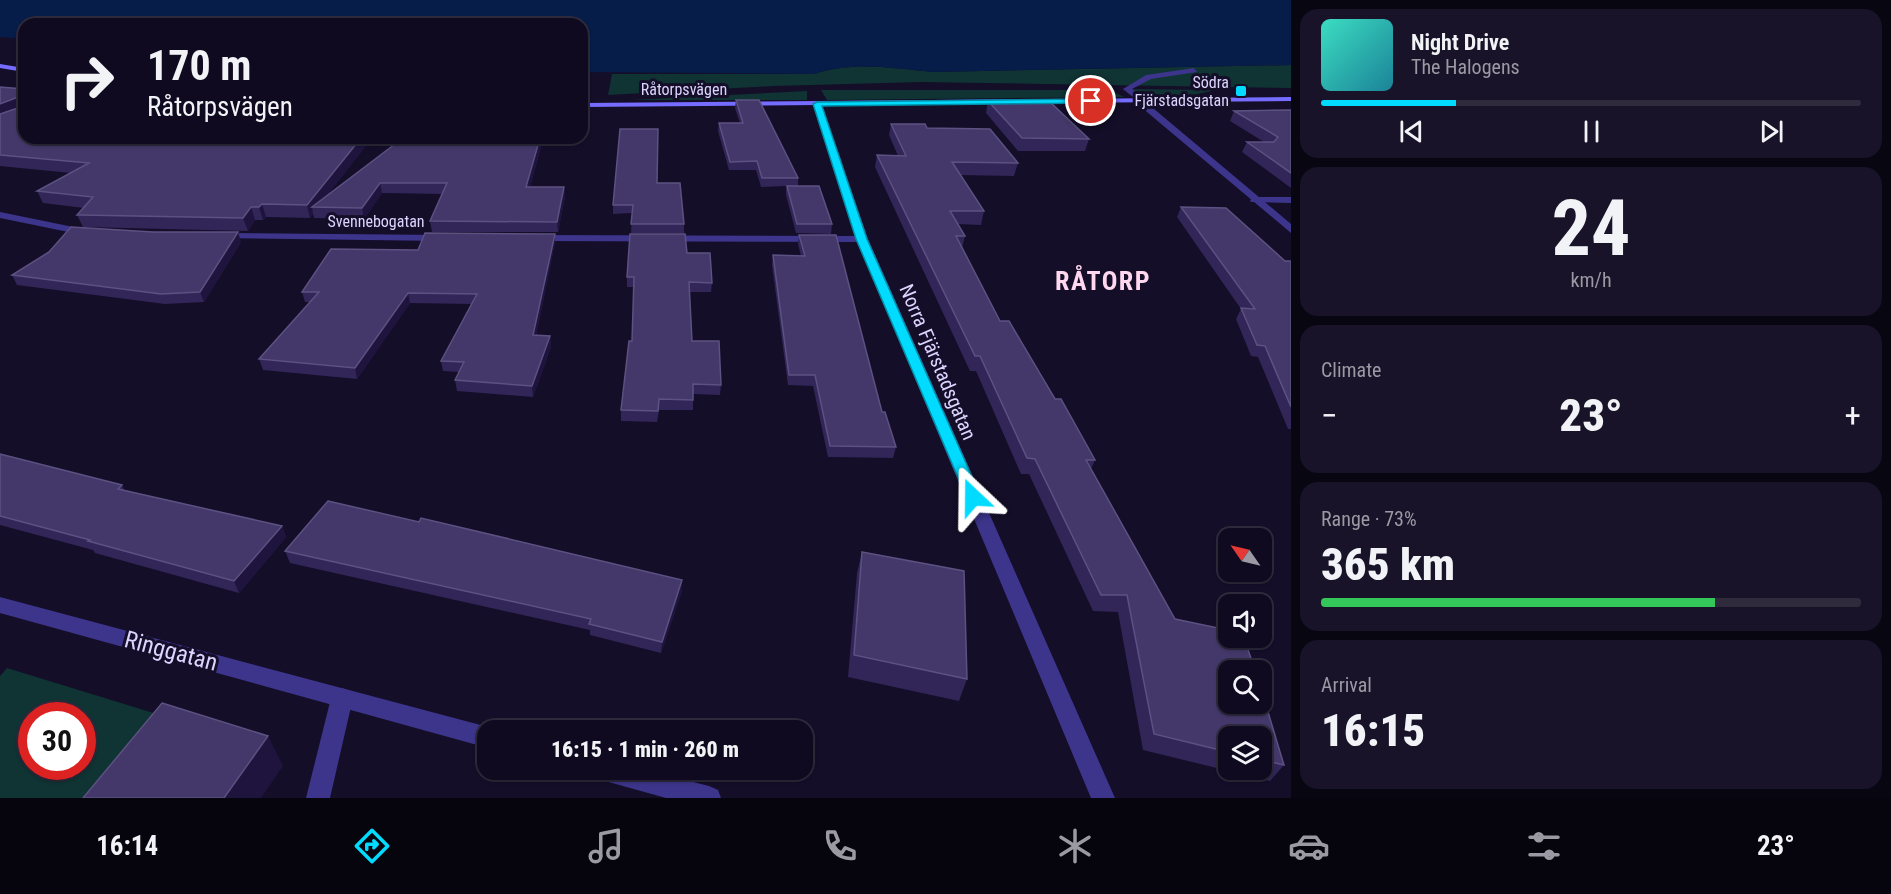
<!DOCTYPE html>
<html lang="en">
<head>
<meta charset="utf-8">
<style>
  :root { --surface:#0f0a1f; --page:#181328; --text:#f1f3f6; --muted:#9b9aa4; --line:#2f2b3d; --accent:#01dbff }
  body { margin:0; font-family:"Roboto Condensed",sans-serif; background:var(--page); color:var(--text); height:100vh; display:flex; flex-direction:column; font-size:22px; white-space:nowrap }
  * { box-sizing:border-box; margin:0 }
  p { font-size:20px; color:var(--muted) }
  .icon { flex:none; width:33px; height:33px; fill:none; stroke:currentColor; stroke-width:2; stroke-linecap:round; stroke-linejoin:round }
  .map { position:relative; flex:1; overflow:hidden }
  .panel { display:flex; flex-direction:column; gap:9px; padding:9px; background:#080611; width:600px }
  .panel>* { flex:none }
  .banner { position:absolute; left:18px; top:18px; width:570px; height:126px; border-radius:18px; box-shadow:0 2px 4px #0004,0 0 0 2px var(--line); background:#0f0a1f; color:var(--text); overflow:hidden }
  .needle { width:39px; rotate:304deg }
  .tools { position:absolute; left:1218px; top:528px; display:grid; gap:12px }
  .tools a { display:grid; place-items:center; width:54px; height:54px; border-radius:12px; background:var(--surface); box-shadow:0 2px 4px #0004,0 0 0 2px var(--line); font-size:30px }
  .speed { position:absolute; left:18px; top:702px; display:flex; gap:12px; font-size:30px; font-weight:700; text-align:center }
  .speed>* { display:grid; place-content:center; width:78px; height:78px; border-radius:50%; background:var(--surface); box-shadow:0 2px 4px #0004,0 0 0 2px var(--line); line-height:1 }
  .speed .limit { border:9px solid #d22; background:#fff; color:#111 }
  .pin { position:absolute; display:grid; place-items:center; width:51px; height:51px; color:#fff; margin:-26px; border:3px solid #fff; border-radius:50%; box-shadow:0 2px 6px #0007 }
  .me { position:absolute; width:66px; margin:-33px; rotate:337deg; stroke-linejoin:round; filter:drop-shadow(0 0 4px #0008) }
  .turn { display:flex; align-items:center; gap:21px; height:126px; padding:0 30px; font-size:27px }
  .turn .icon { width:78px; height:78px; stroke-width:2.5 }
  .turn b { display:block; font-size:42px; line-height:51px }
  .big { font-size:45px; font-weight:800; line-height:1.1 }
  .panel .tile { flex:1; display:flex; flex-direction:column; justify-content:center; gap:9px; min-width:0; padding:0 21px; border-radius:18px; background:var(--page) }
  .panel .dial { align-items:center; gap:0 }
  .dial b { font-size:78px; line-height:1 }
  .song { display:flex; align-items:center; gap:18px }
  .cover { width:72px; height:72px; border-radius:9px; background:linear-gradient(135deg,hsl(170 70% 55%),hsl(190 70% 35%)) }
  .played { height:6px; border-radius:3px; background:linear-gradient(90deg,var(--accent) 25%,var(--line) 25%) }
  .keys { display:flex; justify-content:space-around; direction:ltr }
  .heat { display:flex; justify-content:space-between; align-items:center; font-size:33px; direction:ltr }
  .charge { height:9px; border-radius:4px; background:linear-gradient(90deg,#34c759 73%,var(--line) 0) }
  .trip { position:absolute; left:477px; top:720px; width:336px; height:60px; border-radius:18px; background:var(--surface); box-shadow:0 2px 4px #0004,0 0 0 2px var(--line); font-weight:800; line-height:60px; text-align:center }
  .tab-bar { display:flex; height:96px; justify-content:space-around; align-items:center; background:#06040c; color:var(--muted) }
  .tab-bar .icon { width:42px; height:42px }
  .tab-bar .on { color:var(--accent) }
  .tab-bar b { font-size:27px; color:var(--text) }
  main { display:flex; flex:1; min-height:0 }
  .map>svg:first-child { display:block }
  .green { fill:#103333; fill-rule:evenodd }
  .water { fill:#061c49 }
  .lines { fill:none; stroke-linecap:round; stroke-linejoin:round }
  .lane { fill:#3c358b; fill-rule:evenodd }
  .street { fill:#3c358b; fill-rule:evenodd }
  .secondary { fill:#766cff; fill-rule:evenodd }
  .wall { fill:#322558; fill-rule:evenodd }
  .shaded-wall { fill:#1e143d }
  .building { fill:#44386a; stroke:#5c5181; stroke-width:1.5 }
  .route { fill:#01dbff; stroke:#018ea6; stroke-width:1.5 }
  .poi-dot { fill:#01dbff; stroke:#140e29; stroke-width:2 }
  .labels { text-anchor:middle; stroke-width:6; stroke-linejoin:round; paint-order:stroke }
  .far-poi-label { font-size:16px; fill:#dcd5ff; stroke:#140e29; text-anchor:end }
  .far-street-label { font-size:16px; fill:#dcd5ff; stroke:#140e29 }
  .street-label { font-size:20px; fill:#dcd5ff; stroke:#140e29 }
  .near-street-label { font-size:24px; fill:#dcd5ff; stroke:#140e29 }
  .district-label { font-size:26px; font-weight:bold; letter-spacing:1.5px; fill:#ffd7ef; stroke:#140e29 }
</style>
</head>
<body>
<main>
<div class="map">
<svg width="1291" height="798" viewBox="0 0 1291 798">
  <rect width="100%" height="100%" fill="#140e29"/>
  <g class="green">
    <path d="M1291,65V88L921,82L774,86L608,95L612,74H814C851,61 894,68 932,72Z"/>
    <path d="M1127,89L1217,90C1189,96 1153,103 1127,89Z"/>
    <polygon points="821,90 1110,90 1124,97 827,100"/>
    <polygon points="807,91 807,100 631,100"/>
    <path d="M7,668L173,719L109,798H0V676ZM32,716H82V766H32Z"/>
  </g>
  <path class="water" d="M0,0H1291V65L932,72C894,68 851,61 814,74L582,72V24H24V39L0,37Z"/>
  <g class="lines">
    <g class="lane">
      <polygon points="1194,68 1197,72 1151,79 1132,89 1145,98 1145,102 1139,102 1123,89 1146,75"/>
      <polygon points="1255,197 1291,197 1291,203 1251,202 1250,200"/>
      <polygon points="342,688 350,691 353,698 330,798 306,798 331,698 334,691"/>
    </g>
    <g class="street">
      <polygon points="1135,98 1141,98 1291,224 1291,233 1135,102"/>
      <polygon points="817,102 821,104 868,239 1115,798 1091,798 858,242 535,241 529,238 535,235 855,236 813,104"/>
      <polygon points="0,212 88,230 94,233 88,236 0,218"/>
      <polygon points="220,233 442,235 448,238 442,241 216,238 214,236"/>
      <polygon points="0,597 488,727 496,730 488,730 488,748 0,613"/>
      <polygon points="594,770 646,770 709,786 718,790 721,798 666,798 605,781 597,778"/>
    </g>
    <g class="secondary">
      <polygon points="0,64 24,68 24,72 0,68"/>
      <polygon points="1291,97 1291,101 582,107 582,103"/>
    </g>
  </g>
  <g class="wall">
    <polygon points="0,87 372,138 328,194 403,138 546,138 541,147 530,187 564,187 565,197 558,232 432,232 430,221 443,194 382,193 364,219 314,218 313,214 310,218 266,217 263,220 255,220 248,231 83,227 77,215 84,208 43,203 37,191 71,173 0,166"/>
    <polygon points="736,100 798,178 798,186 832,224 831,234 796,233 786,195 786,186 761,187 756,170 729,170 718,131 719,123 740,123 735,108"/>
    <polygon points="988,101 1089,139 1085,151 1018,151 986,113"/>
    <polygon points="1291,110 1291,188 1242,152 1247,142 1264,142 1230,121 1234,111"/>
    <path d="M891,124L927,128L1018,163L1014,176L960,175L984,211L981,225L958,224L965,236L962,248L1000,321L1055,399L1095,460L1091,469L1175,619L1284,765L1270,781L1143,750L1118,612L1093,611L1029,474H1021L976,371H970L875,167L877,155L898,156L889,135ZM1228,736H1262V770H1228Z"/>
    <polygon points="657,183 684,224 684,233 631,233 632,213 613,214 613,205"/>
    <polygon points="1181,207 1285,261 1291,261 1291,429 1288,429 1258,357 1251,356 1236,319 1241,309 1177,217"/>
    <polygon points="799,235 882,412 896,447 893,458 828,457 813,386 788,385 772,265 773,255 801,256 798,244"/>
    <polygon points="241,242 204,302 165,304 17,285 12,275 49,252"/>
    <polygon points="555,243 536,336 550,336 551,347 533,397 457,391 455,380 459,372 443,371 441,361 472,304 410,303 357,379 263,370 259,359 310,302 305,302 302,292 418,250"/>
    <polygon points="687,253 712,283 711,292 689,292 692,341 721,385 720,395 693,394 693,410 659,410 657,422 621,421 621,410 632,341 634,287 627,287 627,277"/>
    <polygon points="0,454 122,485 124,490 282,526 286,537 239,593 95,553 93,550 0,525"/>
    <polygon points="285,551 682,591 661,653 590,635 590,630 290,563"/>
    <polygon points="862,552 967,679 959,701 848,677 857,573"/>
  </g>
  <g class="shaded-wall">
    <polygon points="18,97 23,108 0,117 0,104"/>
    <polygon points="361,138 372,138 318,207 312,207 313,214 310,218 307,205"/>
    <polygon points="540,138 546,138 541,147 527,197 526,187"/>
    <polygon points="380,183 382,193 364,219 362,208"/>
    <polygon points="564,187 565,197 558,232 557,222"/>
    <polygon points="262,204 266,217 263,220 259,207"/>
    <polygon points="251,207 255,220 248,231 243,218"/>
    <polygon points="238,232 241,242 204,302 200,292"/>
    <polygon points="555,234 555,243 534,346 533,335"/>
    <polygon points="408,293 410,303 357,379 355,368"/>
    <polygon points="550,336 551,347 533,397 532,386"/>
    <polygon points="282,526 286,537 239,593 234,581"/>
    <polygon points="682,580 682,591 661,653 662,642"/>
    <polygon points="268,736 283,766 261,798 224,798"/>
  </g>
  <g class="building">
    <polygon points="0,87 24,89 24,138 361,138 307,205 262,204 259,207 251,207 243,218 80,215 77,215 93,197 37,191 89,163 0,155 0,114 21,107 21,99 18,97 0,104"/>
    <polygon points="736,100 759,100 798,178 762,178 757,161 730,162 719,123 743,123"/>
    <polygon points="988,101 1050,102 1089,139 1022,138"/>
    <polygon points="1291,110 1291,173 1247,142 1274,142 1278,137 1234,111"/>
    <polygon points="891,124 925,124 927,128 990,129 1018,163 952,162 984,211 950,211 965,236 956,236 1000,321 1009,321 1055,399 1061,399 1095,460 1086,460 1175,619 1228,630 1228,638 1244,638 1255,670 1228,670 1228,704 1262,704 1262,692 1284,765 1262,760 1262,736 1228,736 1228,752 1154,734 1127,595 1101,595 1035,459 1027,458 980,356 975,356 877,155 906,156"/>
    <polygon points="620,129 658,129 657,183 680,183 684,224 631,224 633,205 613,205"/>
    <polygon points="403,138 540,138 526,187 564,187 557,222 430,221 447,183 380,183 362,208 312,207"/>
    <polygon points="787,186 819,186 832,224 797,224"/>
    <polygon points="1181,207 1226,208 1285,261 1291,261 1291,407 1265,346 1257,345 1241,308 1255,309"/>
    <polygon points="71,227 153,232 238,232 200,292 161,294 12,275 49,252"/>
    <polygon points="425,233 555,234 533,335 550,336 532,386 455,380 464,362 441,361 477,294 408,293 355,368 259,359 319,292 302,292 331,249 418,250"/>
    <polygon points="630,234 685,234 687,253 710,253 712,283 689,282 692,341 719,341 721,385 693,384 693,400 659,399 658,411 621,410 629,341 632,341 634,277 627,277"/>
    <polygon points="799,235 836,235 882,412 885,412 896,447 830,446 815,375 789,375 773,255 805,256"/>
    <polygon points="0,454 122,485 118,489 282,526 234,581 88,541 90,540 0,516"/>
    <polygon points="328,501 419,522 421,518 682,580 662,642 589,624 591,619 285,551"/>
    <polygon points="862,552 964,571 967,679 854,655"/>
    <polygon points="162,703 268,736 224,798 83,798"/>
  </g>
  <polygon class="route" points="1091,99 1094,103 822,106 867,239 981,497 973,503 968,501 856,239 813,104 817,102"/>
  <rect class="poi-dot" x="1235" y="85" width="12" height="12" rx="3"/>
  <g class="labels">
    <g class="far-poi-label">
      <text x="1229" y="88">Södra<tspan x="1229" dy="18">Fjärstadsgatan</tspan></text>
    </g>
    <g class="far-street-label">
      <text x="684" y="95">Råtorpsvägen</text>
      <text x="376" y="227">Svennebogatan</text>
    </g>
    <g class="street-label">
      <text transform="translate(938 362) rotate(67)" y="7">Norra Fjärstadsgatan</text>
    </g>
    <g class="near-street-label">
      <text transform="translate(171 651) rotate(15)" y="8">Ringgatan</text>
    </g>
    <g class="district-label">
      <text x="1103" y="290">RÅTORP</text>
    </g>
  </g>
</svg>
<div class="tools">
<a><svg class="needle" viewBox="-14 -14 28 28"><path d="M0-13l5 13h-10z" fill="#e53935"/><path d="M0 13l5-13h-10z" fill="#9b9aa4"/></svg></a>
<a><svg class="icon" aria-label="sound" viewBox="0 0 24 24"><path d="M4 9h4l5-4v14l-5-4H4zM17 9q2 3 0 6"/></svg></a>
<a><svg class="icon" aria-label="search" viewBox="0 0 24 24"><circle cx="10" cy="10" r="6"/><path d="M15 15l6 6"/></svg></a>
<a><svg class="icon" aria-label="layers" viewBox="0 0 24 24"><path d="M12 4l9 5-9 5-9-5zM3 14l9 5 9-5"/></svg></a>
</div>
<div class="speed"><div class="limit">30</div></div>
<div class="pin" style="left:1091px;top:101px;background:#d93025"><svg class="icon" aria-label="arrive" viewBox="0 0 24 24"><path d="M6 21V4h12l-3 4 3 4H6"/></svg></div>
<svg class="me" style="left:973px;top:497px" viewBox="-20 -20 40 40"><path d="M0-17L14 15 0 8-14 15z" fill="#01dbff" stroke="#fff" stroke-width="4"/></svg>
<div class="trip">16:15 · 1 min · 260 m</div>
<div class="banner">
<div class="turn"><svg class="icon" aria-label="right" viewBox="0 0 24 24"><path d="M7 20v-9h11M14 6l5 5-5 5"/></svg><div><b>170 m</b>Råtorpsvägen</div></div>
</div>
</div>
<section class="panel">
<div class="tile">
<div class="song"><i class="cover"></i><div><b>Night Drive</b><p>The Halogens</p></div></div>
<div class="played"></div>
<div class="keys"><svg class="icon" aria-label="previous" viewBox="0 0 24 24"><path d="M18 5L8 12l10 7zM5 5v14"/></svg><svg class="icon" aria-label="pause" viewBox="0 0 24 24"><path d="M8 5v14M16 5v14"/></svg><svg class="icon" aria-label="next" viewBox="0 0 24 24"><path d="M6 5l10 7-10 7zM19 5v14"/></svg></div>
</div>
<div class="tile dial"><b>24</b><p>km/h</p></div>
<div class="tile"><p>Climate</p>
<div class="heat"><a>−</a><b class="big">23°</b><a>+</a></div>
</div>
<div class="tile"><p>Range · 73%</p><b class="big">365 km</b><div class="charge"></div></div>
<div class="tile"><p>Arrival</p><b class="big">16:15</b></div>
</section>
</main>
<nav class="tab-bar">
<b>16:14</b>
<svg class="icon on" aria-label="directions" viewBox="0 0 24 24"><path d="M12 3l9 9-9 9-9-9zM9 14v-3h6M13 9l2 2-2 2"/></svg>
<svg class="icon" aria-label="music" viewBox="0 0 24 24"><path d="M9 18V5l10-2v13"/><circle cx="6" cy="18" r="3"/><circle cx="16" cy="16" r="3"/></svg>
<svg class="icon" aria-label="phone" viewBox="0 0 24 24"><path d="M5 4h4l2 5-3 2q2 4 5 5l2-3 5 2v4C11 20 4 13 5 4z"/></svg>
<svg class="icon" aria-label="climate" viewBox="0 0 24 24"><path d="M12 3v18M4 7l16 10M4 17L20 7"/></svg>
<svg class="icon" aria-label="car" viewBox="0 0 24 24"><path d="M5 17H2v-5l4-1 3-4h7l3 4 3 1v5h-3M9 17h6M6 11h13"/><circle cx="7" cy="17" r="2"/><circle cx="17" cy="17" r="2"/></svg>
<svg class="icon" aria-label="filters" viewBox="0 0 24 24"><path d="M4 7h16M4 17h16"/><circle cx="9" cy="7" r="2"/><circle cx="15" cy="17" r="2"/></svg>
<b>23°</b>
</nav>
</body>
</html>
